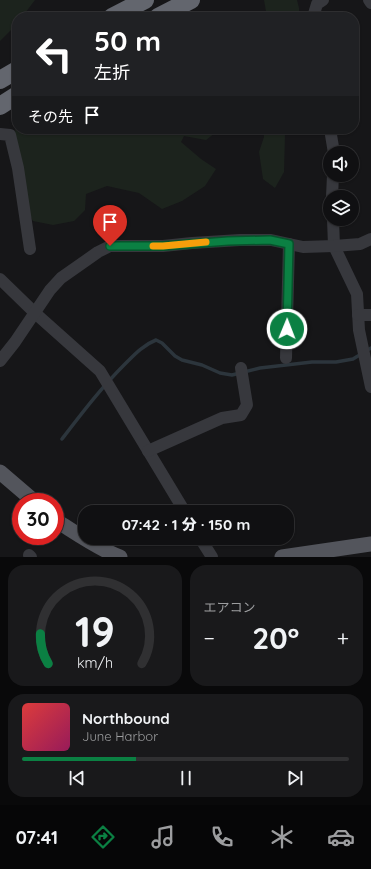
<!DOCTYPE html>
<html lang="ja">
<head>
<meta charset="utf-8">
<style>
  :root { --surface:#101012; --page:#19191b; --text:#f1f3f6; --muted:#9c9d9f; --line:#303032; --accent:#0b8043 }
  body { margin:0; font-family:Quicksand,"Noto Sans JP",sans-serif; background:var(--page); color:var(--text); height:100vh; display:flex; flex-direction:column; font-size:15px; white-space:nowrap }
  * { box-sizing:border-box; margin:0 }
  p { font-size:13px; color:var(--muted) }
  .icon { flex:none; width:22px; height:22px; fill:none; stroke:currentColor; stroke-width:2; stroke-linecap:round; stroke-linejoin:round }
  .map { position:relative; height:557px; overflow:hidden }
  .sheet { display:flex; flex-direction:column; gap:8px; padding:8px; background:#09090a; flex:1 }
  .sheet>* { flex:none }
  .guide { position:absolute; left:12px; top:12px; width:347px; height:122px; border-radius:16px; box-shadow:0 1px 3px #0004,0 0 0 1px var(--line); background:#202124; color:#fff; overflow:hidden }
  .fabs { position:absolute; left:323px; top:146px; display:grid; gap:8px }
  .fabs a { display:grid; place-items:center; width:36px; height:36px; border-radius:50%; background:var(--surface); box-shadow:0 1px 3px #0004,0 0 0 1px var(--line); font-size:20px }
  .speed { position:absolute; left:12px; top:493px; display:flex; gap:8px; font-size:20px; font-weight:700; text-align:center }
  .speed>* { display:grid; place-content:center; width:52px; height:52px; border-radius:50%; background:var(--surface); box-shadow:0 1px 3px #0004,0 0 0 1px var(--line); line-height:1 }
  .speed .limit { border:6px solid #d22; background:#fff; color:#111 }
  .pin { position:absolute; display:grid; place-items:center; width:34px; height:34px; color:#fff; margin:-41px -17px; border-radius:50% 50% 50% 0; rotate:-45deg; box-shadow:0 0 4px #0007 }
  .pin .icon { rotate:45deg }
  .me { position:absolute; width:44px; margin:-22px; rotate:1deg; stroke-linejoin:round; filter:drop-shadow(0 0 3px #0008) }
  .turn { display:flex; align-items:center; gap:14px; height:84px; padding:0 16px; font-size:18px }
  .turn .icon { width:52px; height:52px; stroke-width:2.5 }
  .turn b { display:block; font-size:28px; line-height:34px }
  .then { display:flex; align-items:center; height:38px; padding:0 16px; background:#0003; gap:8px; font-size:15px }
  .big { font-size:30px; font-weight:800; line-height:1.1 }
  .sheet .card { flex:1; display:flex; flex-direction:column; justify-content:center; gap:6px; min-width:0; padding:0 14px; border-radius:16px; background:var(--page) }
  .sheet .dial { align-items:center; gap:0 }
  .dial svg { height:104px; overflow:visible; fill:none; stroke:var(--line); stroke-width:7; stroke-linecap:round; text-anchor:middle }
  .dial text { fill:var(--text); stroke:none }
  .song { display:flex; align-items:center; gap:12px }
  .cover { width:48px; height:48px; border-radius:6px; background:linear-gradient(135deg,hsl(0 70% 55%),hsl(330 70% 35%)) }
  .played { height:4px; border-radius:2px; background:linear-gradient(90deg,var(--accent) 35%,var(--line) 35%) }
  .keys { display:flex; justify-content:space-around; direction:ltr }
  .heat { display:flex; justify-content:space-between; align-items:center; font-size:22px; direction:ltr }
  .sheet .tiles { flex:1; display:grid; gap:8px; grid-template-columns:1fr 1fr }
  .card:last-child { grid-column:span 2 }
  .trip { position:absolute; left:78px; top:505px; width:216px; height:40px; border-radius:16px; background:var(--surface); box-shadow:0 1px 3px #0004,0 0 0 1px var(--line); font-weight:800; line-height:40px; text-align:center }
  .tabs { display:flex; height:64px; justify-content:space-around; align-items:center; background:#060607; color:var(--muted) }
  .tabs .icon { width:28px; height:28px }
  .tabs .selected { color:var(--accent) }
  .tabs b { font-size:18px; color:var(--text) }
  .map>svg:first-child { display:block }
  .green { fill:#1c231d }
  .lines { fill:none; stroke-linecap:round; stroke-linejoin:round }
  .stream { stroke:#2c353c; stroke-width:3.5 }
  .minor { stroke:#37383d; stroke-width:12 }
  .major { stroke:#53555c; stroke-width:15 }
  .highway { stroke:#63666e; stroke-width:18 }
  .route-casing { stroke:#07532c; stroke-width:10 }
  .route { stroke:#0b8043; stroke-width:7 }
  .slow { stroke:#f59e0b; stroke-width:7 }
</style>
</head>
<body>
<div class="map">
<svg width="371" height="557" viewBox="0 0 371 557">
  <rect width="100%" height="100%" fill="#161618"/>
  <g class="green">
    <polygon points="0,0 35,0 22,17 17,17 17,24 0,41"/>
    <polygon points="264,0 297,0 299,8 299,17 267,17"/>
    <polygon points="17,121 17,129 220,129 206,140 184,136 181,142 201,159 216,169 205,186 182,201 162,209 139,193 107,186 86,194 85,210 74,221 53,225 33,221 25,207 14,138"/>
    <polygon points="263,129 282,129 285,135 284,172 275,188 263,179 259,152 264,137"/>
  </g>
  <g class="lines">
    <path class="stream" d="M62,439C82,413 101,388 124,365C134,355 143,345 156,340L162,343L175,356L182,360L202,365L220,373L232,375L260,368L312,362H336L353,359L371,348"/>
    <g class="minor">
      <polyline points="369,0 371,3"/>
      <polyline points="313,17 317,4 323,0"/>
      <polyline points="330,129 334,153"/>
      <polyline points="0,134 10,135 18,168 30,249"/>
      <polyline points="332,197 333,175"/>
      <polyline points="333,219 334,246 357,294 359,330 371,387"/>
      <polyline points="0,279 35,313 100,371 185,512"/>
      <polyline points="358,315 371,315"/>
      <polyline points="286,358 289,244"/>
      <polyline points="0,361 15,342 50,290 61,278 98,252 110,246 163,246 192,243 240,240 271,240 303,247 334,246 360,244 371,239"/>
      <polyline points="148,451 222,418 241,415 247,405 241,368"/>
      <polyline points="200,538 212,557"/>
      <polyline points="29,555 31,557"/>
    </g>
    <g class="major">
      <polyline points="0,472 35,502"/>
      <path d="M55,519L60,523C79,535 99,549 120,557"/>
      <polyline points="282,557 371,544"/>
    </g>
    <g class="highway">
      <polyline points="112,17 145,0"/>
      <polyline points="158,17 191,0"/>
      <polyline points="0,80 17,70"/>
      <polyline points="0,106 17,95"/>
    </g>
  </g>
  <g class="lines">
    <defs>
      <polyline id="route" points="110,246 163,246 228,241 270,240 289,244 287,329"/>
    </defs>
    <use href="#route" class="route-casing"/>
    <use href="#route" class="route"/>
    <polyline class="slow" points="153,246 163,246 206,242"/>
  </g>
</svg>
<div class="fabs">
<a><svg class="icon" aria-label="sound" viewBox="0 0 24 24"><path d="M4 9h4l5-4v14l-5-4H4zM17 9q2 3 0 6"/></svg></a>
<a><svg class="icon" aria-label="layers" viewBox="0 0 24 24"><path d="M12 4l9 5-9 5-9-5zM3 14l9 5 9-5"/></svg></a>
</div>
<div class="speed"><div class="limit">30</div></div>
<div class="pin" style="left:110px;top:246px;background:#d93025"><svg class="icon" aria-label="arrive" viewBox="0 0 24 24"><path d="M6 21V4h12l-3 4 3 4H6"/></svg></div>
<svg class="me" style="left:287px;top:329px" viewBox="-20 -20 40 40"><circle r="17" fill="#0b8043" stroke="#fff" stroke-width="3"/><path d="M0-11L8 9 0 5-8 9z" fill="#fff"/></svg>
<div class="trip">07:42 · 1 分 · 150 m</div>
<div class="guide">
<div class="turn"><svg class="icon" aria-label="left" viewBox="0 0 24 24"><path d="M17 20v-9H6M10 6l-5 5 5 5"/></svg><div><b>50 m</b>左折</div></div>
<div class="then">その先<svg class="icon" aria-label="arrive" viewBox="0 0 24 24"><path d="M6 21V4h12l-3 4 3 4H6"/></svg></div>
</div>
</div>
<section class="sheet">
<div class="tiles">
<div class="card dial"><svg viewBox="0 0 100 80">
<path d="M14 69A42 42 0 1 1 86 69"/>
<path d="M14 69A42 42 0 0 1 8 46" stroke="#0b8043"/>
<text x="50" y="56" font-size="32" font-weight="700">19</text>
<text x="50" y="72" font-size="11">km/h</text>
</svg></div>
<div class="card"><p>エアコン</p>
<div class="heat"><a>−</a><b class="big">20°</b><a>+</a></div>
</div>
<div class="card">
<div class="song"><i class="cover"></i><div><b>Northbound</b><p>June Harbor</p></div></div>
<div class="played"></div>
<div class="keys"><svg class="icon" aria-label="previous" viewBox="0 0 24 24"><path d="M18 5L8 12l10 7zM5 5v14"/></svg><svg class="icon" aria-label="pause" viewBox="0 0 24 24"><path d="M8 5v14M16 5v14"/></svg><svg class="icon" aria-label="next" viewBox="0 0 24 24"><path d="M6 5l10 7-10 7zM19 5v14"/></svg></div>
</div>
</div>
</section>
<nav class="tabs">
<b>07:41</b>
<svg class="icon selected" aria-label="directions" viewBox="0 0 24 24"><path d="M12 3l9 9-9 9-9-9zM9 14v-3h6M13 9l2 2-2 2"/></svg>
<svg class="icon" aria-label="music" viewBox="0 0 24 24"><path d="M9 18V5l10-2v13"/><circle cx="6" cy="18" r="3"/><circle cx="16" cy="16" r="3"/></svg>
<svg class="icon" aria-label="phone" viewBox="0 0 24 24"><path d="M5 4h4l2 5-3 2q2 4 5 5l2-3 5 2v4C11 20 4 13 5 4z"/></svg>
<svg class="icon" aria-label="climate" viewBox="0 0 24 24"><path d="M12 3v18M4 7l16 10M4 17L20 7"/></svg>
<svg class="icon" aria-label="car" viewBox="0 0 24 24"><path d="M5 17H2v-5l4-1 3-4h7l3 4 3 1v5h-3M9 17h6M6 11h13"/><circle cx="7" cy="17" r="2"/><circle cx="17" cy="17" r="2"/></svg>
</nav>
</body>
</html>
